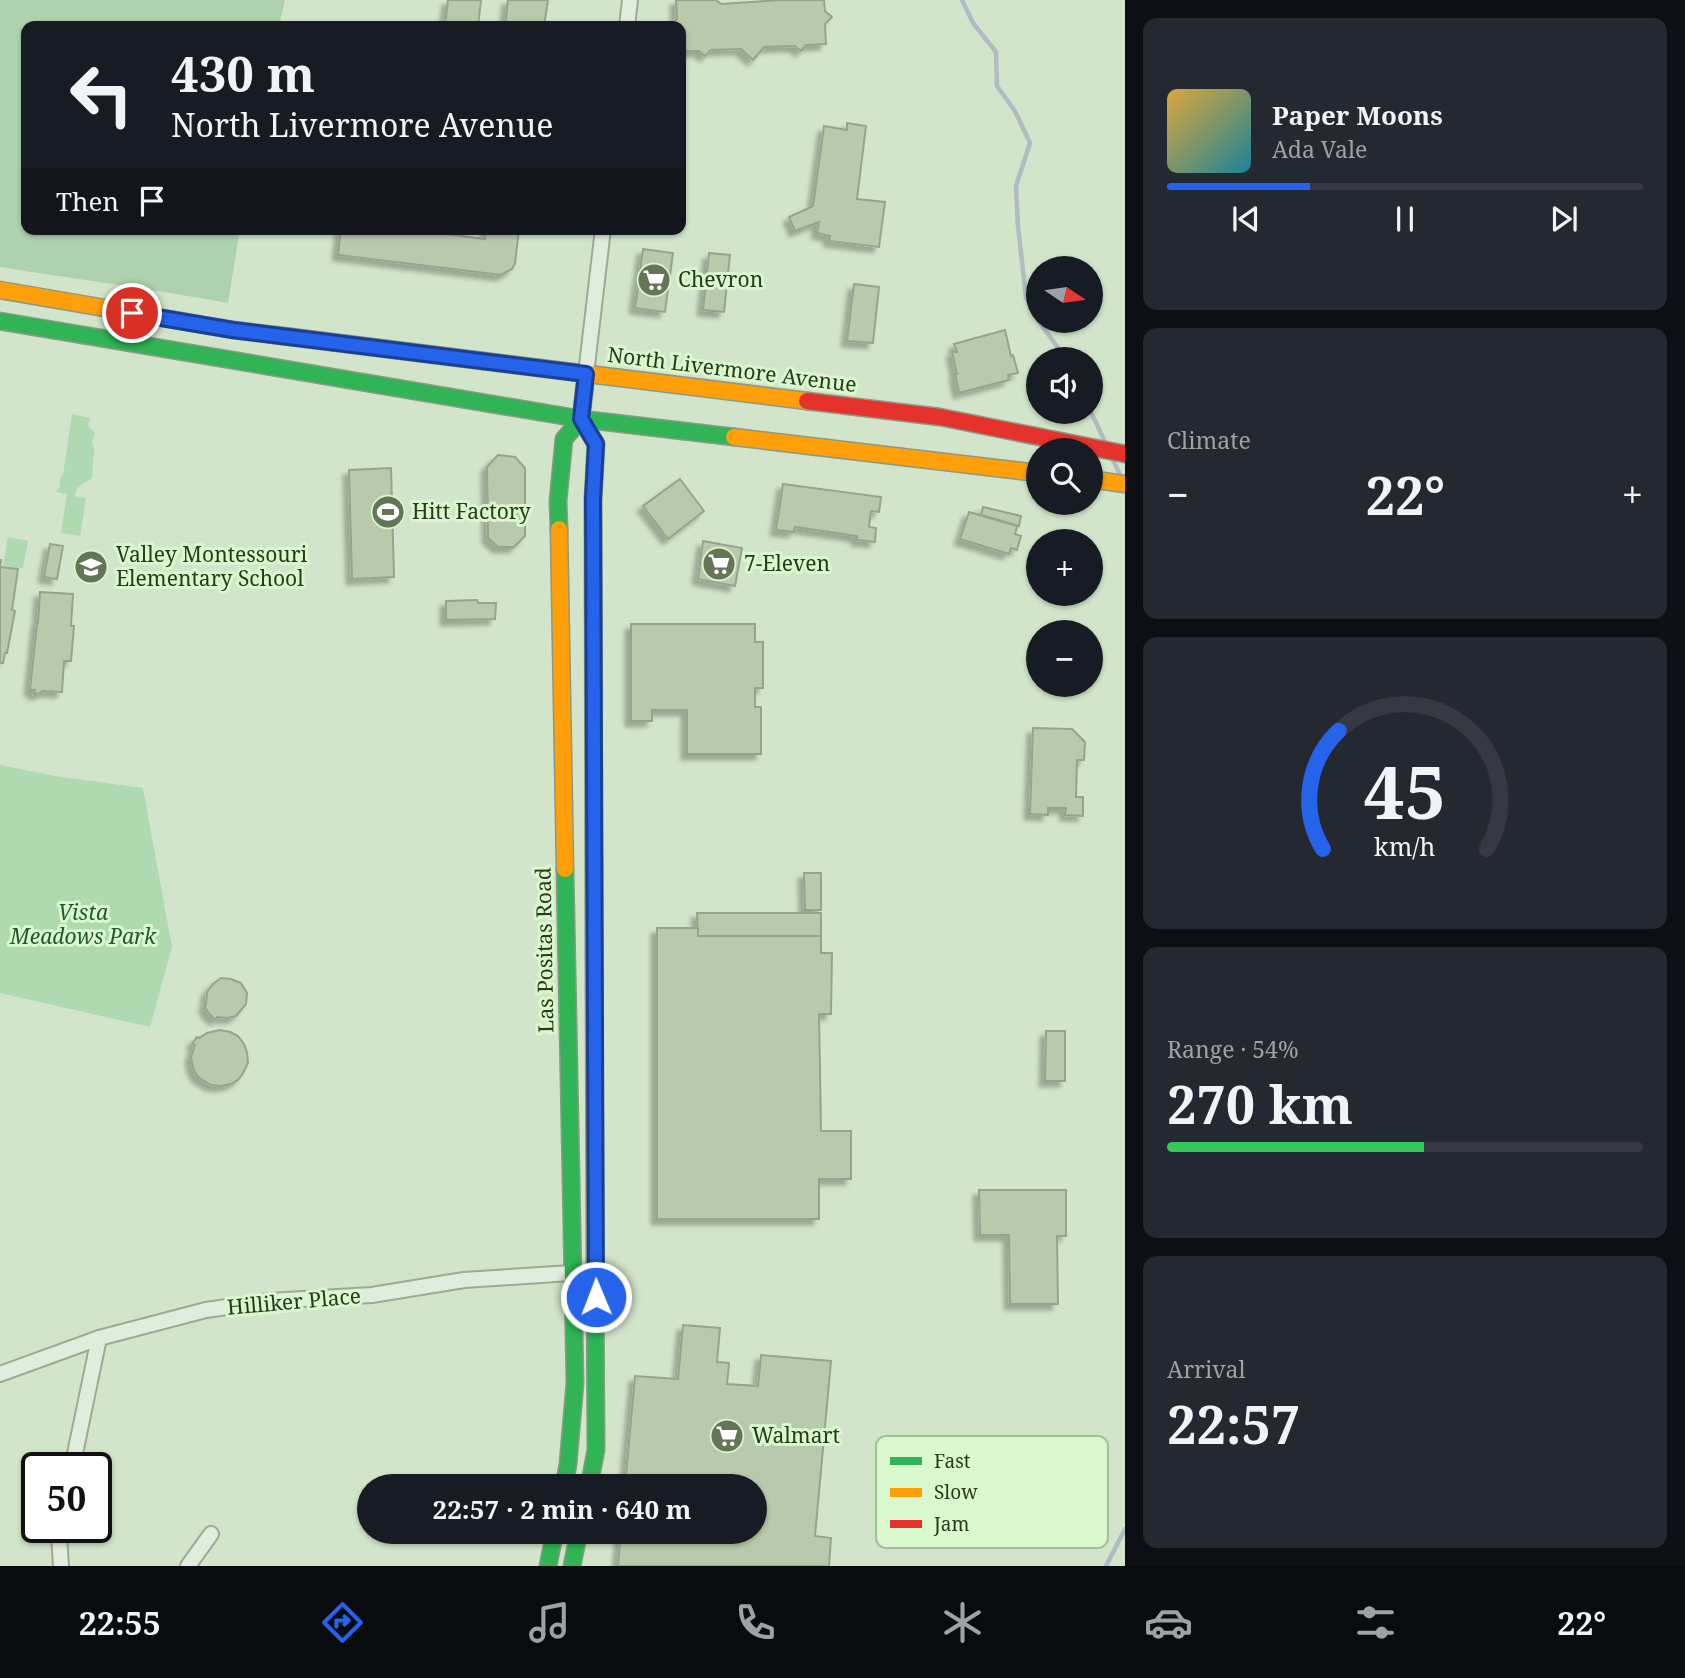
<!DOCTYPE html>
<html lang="en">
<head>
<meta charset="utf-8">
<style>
  :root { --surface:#171b24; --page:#242831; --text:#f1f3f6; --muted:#9ea1a6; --line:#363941; --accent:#2563eb }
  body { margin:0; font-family:"Noto Serif",serif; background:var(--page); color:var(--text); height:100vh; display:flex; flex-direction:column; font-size:26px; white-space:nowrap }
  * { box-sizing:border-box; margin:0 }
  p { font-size:23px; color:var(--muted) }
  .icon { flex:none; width:38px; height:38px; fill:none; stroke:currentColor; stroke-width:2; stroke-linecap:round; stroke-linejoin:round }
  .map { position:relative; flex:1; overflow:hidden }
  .panel { display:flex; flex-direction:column; gap:18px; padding:18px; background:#0d0f14; width:560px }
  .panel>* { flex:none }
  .guide { position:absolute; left:21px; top:21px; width:665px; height:214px; border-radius:14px; box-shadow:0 2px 5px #0004; background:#171b24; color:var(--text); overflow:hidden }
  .needle { width:46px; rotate:103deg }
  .buttons { position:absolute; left:1026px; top:256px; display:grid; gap:14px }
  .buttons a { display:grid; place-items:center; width:77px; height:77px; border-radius:50%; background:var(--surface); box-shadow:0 2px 5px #0004; font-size:35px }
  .speed { position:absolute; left:21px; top:1452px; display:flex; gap:14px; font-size:35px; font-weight:700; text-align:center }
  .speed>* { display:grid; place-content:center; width:91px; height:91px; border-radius:50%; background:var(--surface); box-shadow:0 2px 5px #0004; line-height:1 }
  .speed .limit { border:4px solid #111; border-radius:10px; background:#fff; color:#111 }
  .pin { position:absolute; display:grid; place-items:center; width:60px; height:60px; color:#fff; margin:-30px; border:4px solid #fff; border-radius:50%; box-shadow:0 2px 7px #0007 }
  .me { position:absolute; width:77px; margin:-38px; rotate:359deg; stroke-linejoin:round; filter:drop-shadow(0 0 5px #0008) }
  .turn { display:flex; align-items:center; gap:24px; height:147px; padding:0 35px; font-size:32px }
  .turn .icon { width:91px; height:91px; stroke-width:2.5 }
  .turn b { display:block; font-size:49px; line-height:60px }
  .then { display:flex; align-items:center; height:66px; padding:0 35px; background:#0003; gap:14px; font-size:26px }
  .big { font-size:52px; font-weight:700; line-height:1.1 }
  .panel .widget { flex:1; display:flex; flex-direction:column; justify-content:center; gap:10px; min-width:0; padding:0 24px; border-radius:14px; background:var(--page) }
  .panel .dial { align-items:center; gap:0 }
  .dial svg { height:182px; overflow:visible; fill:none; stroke:var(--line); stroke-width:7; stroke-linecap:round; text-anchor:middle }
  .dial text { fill:var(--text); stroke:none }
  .song { display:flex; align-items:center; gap:21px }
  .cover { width:84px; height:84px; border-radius:10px; background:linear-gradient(135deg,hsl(40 70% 55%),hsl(190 70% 35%)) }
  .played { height:7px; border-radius:4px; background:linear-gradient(90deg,var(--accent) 30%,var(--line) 30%) }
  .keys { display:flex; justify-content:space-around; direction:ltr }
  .heat { display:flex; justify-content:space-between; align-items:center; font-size:38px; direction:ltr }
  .charge { height:10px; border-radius:5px; background:linear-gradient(90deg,#34c759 54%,var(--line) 0) }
  .trip { position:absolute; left:357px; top:1474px; width:410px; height:70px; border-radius:35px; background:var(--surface); box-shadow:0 2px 5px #0004; font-weight:700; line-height:70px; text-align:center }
  .dock { display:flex; height:112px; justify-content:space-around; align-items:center; background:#090b0e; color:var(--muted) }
  .dock .icon { width:49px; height:49px }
  .dock .current { color:var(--accent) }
  .dock b { font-size:32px; color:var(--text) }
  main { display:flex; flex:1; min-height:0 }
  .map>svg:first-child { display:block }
  .green { fill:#afd9b0 }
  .cemetery { fill:#afd2ae }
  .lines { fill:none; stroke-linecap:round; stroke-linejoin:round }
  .stream { stroke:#b0bcc4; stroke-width:4.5 }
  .building { fill:#b9c9ab; stroke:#96a589; stroke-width:2; filter:url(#shadow) }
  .street-casing { stroke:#9caa94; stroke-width:18 }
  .fast-casing { stroke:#8c9984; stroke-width:19 }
  .slow-casing { stroke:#8c9984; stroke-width:19 }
  .jam-casing { stroke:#8c9984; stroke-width:19 }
  .street { stroke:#e1eddc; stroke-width:14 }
  .fast { stroke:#30b455; stroke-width:16 }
  .slow { stroke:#ff9f0a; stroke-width:16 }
  .jam { stroke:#e5322d; stroke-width:16 }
  .route-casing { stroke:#184099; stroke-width:18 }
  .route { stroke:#2563eb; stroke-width:12 }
  .labels { text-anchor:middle; stroke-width:6; stroke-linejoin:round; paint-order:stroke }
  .poi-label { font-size:21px; fill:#2a391b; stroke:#daf8ce; text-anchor:start }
  .street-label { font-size:21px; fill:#2a391b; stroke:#daf8ce }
  .park-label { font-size:21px; font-style:italic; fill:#20572f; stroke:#daf8ce }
  .key { fill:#daf8ce; stroke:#a5bf98; stroke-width:2 }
  .key-label { font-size:19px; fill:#2a391b }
</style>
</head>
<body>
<main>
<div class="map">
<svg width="1125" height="1566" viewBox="0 0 1125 1566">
  <defs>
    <filter id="shadow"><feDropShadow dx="-5.5" dy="5.5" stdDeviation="2" flood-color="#0004"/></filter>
  </defs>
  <rect width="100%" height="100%" fill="#d2e5ca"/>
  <g class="green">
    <polygon points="72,414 90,418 88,426 95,433 92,441 94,450 92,478 78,487 74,496 86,498 80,536 61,533 67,494 56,492 60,486 60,479 63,475"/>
    <polygon points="8,537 28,541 23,568 3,566"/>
    <polygon points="0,765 55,776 143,788 172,947 150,1027 0,993"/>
  </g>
  <path class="cemetery" d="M0,0H285L279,26H26V229H240L228,303C152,289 76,279 0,267Z"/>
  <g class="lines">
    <g class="stream">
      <polyline points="962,0 973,23 996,52 997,86 1015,111 1030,143 1016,186 1018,226 1026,297 1038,319"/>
      <polyline points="1038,320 1066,359"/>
      <polyline points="1090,410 1106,444"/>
      <polyline points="1112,458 1122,479"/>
      <polyline points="1106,1566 1125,1529"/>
    </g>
  </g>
  <g class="building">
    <polygon points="448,0 481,0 478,26 445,26"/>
    <polygon points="508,0 548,0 544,26 505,26"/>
    <polygon points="676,0 716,0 721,4 780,0 824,0 825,11 832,17 825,24 826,44 806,45 801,51 795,46 764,47 753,60 741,49 711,50 705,56 699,51 681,51 681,26 671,25 677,19"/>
    <polygon points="847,123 866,126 857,199 885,202 879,247 829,241 830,236 817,233 819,222 795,231 789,217 813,206 824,126 847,130"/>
    <polygon points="341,229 409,229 485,239 486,229 519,229 515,264 512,269 501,275 338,255"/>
    <polygon points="643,249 673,253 665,312 635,308"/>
    <polygon points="709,253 730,255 724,312 703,310"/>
    <polygon points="854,284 879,287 873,343 847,341"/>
    <polygon points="1005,330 1011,356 1013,355 1018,373 1008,375 1009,380 959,393 955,374 957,374 952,352 957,352 954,344"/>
    <polygon points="498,455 515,457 525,468 525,536 514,547 498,547 488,538 487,467"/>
    <polygon points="391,468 394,577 352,579 349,470"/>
    <polygon points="680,479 704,511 668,539 643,506"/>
    <polygon points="783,484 881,497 879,512 871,511 869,527 876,528 875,542 857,540 857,536 795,527 794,532 776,530"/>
    <polygon points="983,507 1021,516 1019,526 981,515"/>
    <polygon points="969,512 1017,526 1015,534 1021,536 1017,550 1011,548 1009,554 960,539"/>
    <polygon points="703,541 742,548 735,586 698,579"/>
    <polygon points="50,544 63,546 57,579 44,577"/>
    <polygon points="0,560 1,560 0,567 18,569 12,610 15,611 7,653 5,653 3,663 0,663"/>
    <polygon points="40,592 73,594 71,626 74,626 71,661 64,661 62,692 42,691 41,693 34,694 35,690 30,690 37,623 38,623"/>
    <polygon points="477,600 478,603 496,603 495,619 446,620 446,601"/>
    <polygon points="631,624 755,624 755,642 763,642 763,688 755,688 755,707 761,707 761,754 687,754 687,710 652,710 652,721 631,721"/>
    <polygon points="1033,728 1072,729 1085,742 1084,760 1077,760 1076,797 1083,797 1083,816 1065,815 1066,808 1048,808 1048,815 1030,814"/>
    <polygon points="804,873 821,873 821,910 805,910"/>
    <polygon points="697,913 821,913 821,936 698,936"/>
    <polygon points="657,928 698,928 698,936 821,936 821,953 832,953 831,1014 819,1014 821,1131 851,1131 851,1179 819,1179 819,1219 657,1219"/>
    <polygon points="221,978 231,979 241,983 247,993 246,1004 236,1016 227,1018 217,1017 216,1020 210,1015 204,1006 206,1005 207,992 213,984"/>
    <polygon points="220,1030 230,1032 238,1036 244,1044 247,1052 248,1063 243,1073 238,1080 231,1084 221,1086 211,1085 198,1077 193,1068 191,1057 195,1045 192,1044 197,1037 199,1038 207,1033"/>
    <polygon points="1046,1031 1065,1031 1065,1081 1045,1081"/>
    <polygon points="979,1190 1066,1190 1066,1236 1057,1236 1058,1304 1010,1304 1009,1235 980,1235"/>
    <polygon points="683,1325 720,1328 717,1362 729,1363 727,1384 758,1386 761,1355 831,1361 815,1536 831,1538 829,1566 618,1566 621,1531 754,1531 754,1486 625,1486 635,1376 678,1379"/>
  </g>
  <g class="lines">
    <defs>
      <g id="street">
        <polyline points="627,26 630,0"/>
        <polyline points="586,374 603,229"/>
        <polyline points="0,1374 99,1338 206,1310 269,1301 372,1295 464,1280 571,1273 595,1274"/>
        <polyline points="72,1468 99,1338"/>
        <polyline points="61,1528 59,1536 61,1566"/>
        <polyline points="188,1566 211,1534"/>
      </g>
      <g id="fast">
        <polyline points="0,321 581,419 734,437"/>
        <polyline points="581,419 596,444 593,499 594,958"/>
        <polyline points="559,529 558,501 564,439 581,419 586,374"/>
        <polyline points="564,1486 568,1464 575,1383 565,869"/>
        <polyline points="589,1486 596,1450 595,1269"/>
        <polyline points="548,1566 555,1531"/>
        <polyline points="572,1566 579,1531"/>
      </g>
      <g id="slow">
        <polyline points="0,290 233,330 291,337"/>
        <polyline points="483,361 807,401"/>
        <polyline points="734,437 1038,473"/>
        <polyline points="1090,479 1125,484"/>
        <polyline points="559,529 565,869"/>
        <polyline points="594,958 595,1269"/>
      </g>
      <g id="jam">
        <polyline points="291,337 483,361"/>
        <polyline points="807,401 940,417 1125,454"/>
      </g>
    </defs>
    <use href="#street" class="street-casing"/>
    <use href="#fast" class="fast-casing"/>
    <use href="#slow" class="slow-casing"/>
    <use href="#jam" class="jam-casing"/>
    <use href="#street" class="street"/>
    <use href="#fast" class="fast"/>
    <use href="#slow" class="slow"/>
    <use href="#jam" class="jam"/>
  </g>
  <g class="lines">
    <defs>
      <polyline id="route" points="132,313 233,330 586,374 581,419 596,444 593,499 596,1297"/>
    </defs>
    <use href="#route" class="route-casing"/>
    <use href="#route" class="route"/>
  </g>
  <defs>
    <symbol id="supermarket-disc" viewBox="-11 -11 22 22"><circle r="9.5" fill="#657558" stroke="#daf8ce"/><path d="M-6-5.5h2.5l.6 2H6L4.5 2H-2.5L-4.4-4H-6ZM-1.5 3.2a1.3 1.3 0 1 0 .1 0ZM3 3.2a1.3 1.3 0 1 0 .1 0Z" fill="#fff"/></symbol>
    <symbol id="stadium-disc" viewBox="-11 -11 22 22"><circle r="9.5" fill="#657558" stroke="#daf8ce"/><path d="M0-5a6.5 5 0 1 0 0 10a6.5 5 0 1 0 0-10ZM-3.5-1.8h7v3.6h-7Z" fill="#fff"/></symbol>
    <symbol id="school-disc" viewBox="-11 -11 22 22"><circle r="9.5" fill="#657558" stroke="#daf8ce"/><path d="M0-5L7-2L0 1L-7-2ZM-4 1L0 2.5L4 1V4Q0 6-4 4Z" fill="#fff"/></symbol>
  </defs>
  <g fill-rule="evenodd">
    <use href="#supermarket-disc" x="635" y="261" width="38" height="38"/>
    <use href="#stadium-disc" x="369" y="493" width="38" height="38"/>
    <use href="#supermarket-disc" x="700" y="545" width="38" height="38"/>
    <use href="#school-disc" x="72" y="548" width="38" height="38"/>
    <use href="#supermarket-disc" x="708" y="1417" width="38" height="38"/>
  </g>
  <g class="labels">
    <g class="poi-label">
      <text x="678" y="287">Chevron</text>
      <text x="412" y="519">Hitt Factory</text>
      <text x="116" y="562">Valley Montessouri<tspan x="116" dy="24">Elementary School</tspan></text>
      <text x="744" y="571">7-Eleven</text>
      <text x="752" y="1443">Walmart</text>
    </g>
    <g class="street-label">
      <text transform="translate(732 370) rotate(7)" y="7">North Livermore Avenue</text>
      <text transform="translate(545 950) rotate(-91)" y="7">Las Positas Road</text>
      <text transform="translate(294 1302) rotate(-5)" y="7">Hilliker Place</text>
    </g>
    <g class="park-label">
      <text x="83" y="920">Vista<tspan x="83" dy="24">Meadows Park</tspan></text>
    </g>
  </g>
  <rect x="876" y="1436" width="232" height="112" rx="10" class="key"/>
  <rect x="890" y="1457" width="32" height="8" fill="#30b455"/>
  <rect x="890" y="1488" width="32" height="9" fill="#ff9f0a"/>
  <rect x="890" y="1520" width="32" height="8" fill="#e5322d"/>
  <g class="key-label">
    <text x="934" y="1468">Fast</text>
    <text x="934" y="1499">Slow</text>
    <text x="934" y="1531">Jam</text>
  </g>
</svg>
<div class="buttons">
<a><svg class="needle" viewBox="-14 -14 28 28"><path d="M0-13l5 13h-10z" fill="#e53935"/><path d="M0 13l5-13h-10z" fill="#9ea1a6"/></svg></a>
<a><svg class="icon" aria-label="sound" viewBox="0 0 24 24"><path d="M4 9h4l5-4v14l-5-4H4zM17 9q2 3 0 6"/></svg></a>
<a><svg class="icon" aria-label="search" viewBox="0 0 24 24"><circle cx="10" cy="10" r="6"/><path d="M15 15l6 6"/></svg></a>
<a>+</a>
<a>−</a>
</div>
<div class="speed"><div class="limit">50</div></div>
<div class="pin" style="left:132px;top:313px;background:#d93025"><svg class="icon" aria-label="arrive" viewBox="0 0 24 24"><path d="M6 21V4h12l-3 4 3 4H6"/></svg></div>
<svg class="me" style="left:596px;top:1297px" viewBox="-20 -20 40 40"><circle r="17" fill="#2563eb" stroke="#fff" stroke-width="3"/><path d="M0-11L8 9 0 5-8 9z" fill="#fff"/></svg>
<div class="trip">22:57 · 2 min · 640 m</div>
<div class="guide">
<div class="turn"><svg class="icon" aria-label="left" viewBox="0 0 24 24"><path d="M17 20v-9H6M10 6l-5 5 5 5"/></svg><div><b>430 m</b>North Livermore Avenue</div></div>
<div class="then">Then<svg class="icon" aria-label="arrive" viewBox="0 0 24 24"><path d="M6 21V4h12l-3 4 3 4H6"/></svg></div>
</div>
</div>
<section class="panel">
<div class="widget">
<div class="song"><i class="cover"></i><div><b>Paper Moons</b><p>Ada Vale</p></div></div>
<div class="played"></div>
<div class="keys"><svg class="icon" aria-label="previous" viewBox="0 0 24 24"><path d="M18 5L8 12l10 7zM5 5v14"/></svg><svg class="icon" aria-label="pause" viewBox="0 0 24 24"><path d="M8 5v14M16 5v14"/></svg><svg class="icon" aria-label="next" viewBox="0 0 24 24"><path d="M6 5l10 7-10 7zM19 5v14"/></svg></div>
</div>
<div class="widget"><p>Climate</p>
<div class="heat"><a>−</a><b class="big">22°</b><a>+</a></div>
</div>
<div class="widget dial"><svg viewBox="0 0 100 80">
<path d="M14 69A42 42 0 1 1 86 69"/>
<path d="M14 69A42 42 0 0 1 21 17" stroke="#2563eb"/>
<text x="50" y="56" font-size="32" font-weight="700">45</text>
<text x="50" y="72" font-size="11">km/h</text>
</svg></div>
<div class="widget"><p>Range · 54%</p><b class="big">270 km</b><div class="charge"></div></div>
<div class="widget"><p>Arrival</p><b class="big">22:57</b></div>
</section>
</main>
<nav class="dock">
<b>22:55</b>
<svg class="icon current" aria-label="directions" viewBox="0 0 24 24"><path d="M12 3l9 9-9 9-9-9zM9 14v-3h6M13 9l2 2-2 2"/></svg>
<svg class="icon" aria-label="music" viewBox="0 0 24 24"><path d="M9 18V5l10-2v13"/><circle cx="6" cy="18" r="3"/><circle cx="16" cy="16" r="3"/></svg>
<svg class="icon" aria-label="phone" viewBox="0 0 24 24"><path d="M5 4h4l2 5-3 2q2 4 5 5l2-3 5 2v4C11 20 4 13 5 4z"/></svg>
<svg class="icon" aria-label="climate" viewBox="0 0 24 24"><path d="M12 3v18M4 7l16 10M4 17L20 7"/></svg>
<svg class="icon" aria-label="car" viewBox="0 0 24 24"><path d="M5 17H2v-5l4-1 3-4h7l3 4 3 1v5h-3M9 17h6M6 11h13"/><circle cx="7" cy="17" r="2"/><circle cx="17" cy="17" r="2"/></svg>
<svg class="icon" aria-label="filters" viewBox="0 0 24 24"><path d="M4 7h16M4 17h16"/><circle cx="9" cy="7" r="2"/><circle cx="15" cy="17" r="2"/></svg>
<b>22°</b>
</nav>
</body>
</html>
